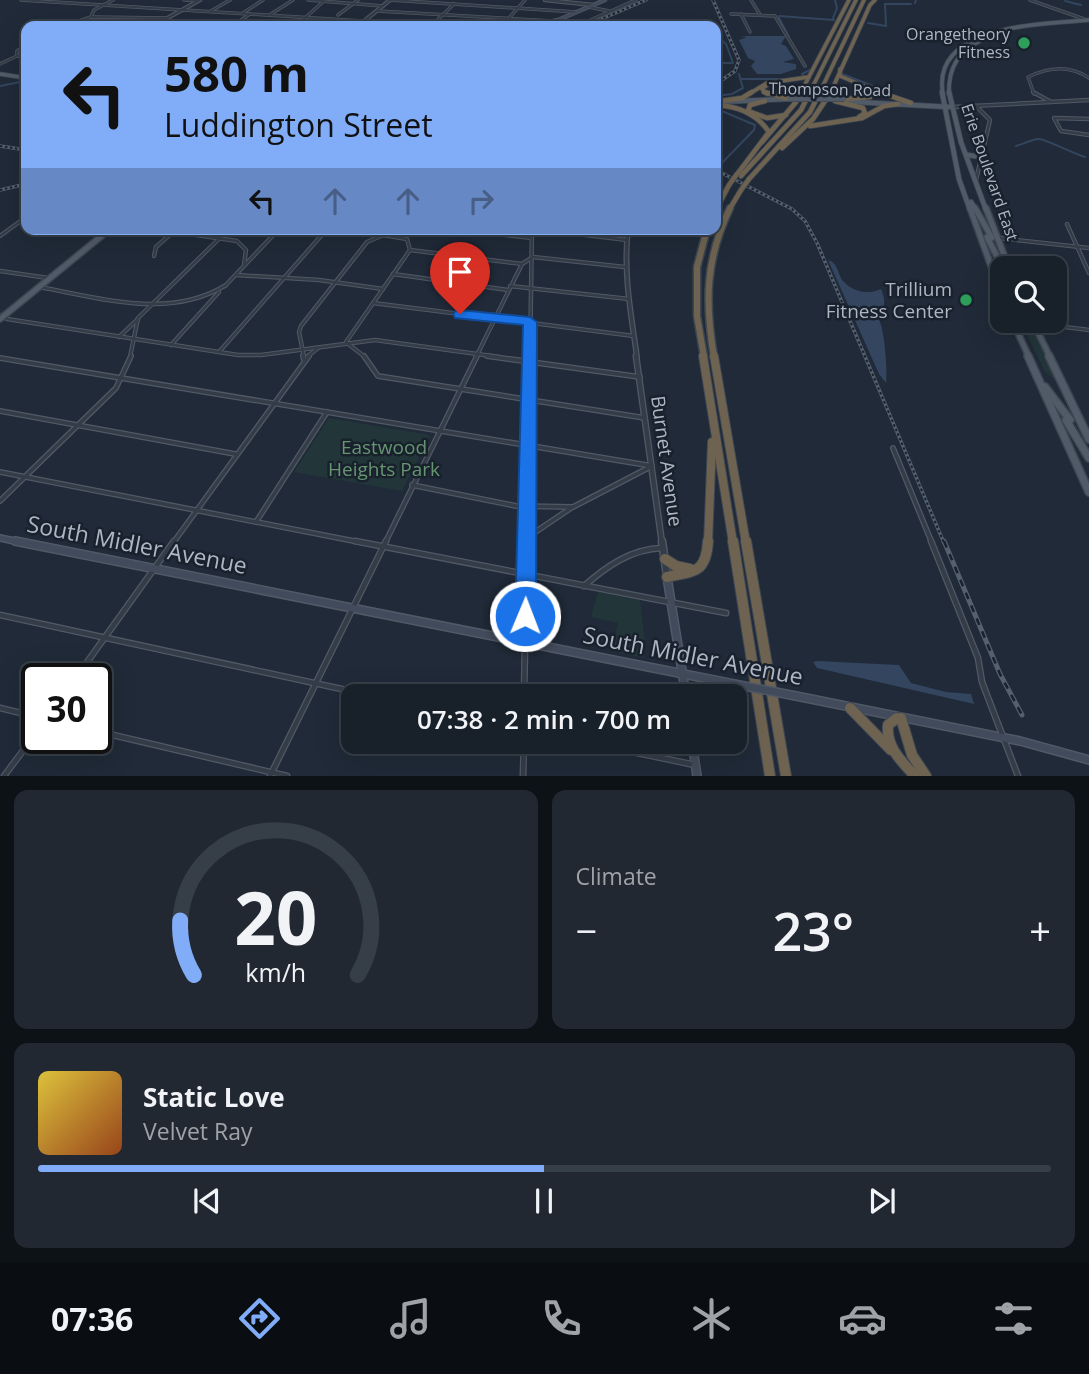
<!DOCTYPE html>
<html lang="en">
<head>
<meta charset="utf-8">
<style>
  :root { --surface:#18202a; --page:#212832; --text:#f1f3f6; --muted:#9fa3a8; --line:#363e47; --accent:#80acf8 }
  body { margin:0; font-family:"Open Sans",sans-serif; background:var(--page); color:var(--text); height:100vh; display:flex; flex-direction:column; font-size:26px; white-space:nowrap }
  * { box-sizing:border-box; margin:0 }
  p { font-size:23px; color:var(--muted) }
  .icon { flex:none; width:38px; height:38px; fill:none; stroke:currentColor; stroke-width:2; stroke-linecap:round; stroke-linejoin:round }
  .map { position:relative; height:776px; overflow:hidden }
  .side { display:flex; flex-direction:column; gap:14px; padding:14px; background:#0d1217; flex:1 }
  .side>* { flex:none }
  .top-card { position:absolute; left:21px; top:21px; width:700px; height:214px; border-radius:14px; box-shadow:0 7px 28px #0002,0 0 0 2px var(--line); background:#80acf8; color:#111; overflow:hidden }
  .tools { position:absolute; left:990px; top:256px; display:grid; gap:14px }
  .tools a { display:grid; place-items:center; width:77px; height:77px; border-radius:14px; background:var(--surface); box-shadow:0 7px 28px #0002,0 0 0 2px var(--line); font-size:35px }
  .speed { position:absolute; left:21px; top:663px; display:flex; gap:14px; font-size:35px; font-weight:700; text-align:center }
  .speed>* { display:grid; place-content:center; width:91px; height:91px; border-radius:50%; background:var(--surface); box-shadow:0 7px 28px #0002,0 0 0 2px var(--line); line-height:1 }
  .speed .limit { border:4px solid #111; border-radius:10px; background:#fff; color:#111 }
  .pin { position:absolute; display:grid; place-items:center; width:60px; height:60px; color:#fff; margin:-72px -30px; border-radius:50% 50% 50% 0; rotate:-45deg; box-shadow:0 0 7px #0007 }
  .pin .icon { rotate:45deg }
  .me { position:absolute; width:77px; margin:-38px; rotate:1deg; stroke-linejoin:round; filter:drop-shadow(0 0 5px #0008) }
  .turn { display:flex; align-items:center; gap:24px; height:147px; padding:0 28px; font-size:32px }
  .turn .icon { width:91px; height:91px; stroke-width:2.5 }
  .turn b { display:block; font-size:49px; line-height:60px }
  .lanes { display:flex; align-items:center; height:66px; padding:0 28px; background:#0003; justify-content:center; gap:35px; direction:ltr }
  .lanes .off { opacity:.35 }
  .big { font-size:52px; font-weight:600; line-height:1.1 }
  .side .tile { flex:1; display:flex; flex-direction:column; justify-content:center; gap:10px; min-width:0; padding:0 24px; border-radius:14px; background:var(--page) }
  .side .dial { align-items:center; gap:0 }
  .dial svg { height:182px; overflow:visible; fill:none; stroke:var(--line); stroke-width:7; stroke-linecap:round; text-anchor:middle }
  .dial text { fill:var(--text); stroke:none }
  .song { display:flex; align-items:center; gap:21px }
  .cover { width:84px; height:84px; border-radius:10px; background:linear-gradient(135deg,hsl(50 70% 55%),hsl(20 70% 35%)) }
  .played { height:7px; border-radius:4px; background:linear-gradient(90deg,var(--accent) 50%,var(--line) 50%) }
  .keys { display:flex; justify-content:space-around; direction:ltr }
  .heat { display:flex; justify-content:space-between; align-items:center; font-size:38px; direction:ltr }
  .side .tiles { flex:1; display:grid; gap:14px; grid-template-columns:1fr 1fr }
  .tile:last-child { grid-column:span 2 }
  .trip { position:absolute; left:341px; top:684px; width:406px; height:70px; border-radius:14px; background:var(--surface); box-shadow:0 7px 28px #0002,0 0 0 2px var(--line); font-weight:600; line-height:70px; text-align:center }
  .dock { display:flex; height:112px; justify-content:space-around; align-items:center; background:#0a0d11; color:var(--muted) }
  .dock .icon { width:49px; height:49px }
  .dock .on { color:var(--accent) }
  .dock b { font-size:32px; color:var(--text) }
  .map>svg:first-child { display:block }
  .green { fill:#223639 }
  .water { fill:#33455f }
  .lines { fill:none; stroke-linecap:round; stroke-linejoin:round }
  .stream { stroke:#33455f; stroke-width:2 }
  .minor-far3-casing { stroke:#515966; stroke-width:3.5 }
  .minor-far2-casing { stroke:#515966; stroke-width:4.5 }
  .minor-far1-casing { stroke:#515966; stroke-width:6 }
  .minor-casing { stroke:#515966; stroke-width:7 }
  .tertiary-far3-casing { stroke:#515966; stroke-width:4.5 }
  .tertiary-far2-casing { stroke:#515966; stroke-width:6 }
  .tertiary-far1-casing { stroke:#515966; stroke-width:7 }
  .tertiary-casing { stroke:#515966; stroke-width:9 }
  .secondary-far2-casing { stroke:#515966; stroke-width:4.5 }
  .secondary-far1-casing { stroke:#515966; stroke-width:8 }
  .secondary-casing { stroke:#515966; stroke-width:10 }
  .primary-far3-casing { stroke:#3d4552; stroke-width:5 }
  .primary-far2-casing { stroke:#3d4552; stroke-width:6 }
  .primary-far1-casing { stroke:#3d4552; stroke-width:8 }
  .primary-casing { stroke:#3d4552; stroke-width:10 }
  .motorway-far4-casing { stroke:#3e4653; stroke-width:5 }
  .motorway-far3-casing { stroke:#3e4653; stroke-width:6 }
  .motorway-far2-casing { stroke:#3e4653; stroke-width:9 }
  .motorway-far1-casing { stroke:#3e4653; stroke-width:10 }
  .motorway-casing { stroke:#3e4653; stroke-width:12 }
  .minor-far3 { stroke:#343c48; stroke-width:2 }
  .minor-far2 { stroke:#343c48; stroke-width:2.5 }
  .minor-far1 { stroke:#343c48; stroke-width:3.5 }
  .minor { stroke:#343c48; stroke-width:4.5 }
  .tertiary-far3 { stroke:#343c48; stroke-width:2.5 }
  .tertiary-far2 { stroke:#343c48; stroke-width:3.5 }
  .tertiary-far1 { stroke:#343c48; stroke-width:4.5 }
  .tertiary { stroke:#343c48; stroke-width:6 }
  .secondary-far2 { stroke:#424b5b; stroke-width:2.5 }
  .secondary-far1 { stroke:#424b5b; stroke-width:5 }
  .secondary { stroke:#424b5b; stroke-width:7 }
  .primary-far3 { stroke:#515b68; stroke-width:3.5 }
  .primary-far2 { stroke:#515b68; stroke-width:4.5 }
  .primary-far1 { stroke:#515b68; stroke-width:5 }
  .primary { stroke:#515b68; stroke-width:7 }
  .motorway-far4 { stroke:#6e6350; stroke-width:3.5 }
  .motorway-far3 { stroke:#6e6350; stroke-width:4.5 }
  .motorway-far2 { stroke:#6e6350; stroke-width:6 }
  .motorway-far1 { stroke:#6e6350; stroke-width:8 }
  .motorway { stroke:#6e6350; stroke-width:10 }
  .rail-far1-casing { stroke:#55606f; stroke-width:3.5 }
  .rail-casing { stroke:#55606f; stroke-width:5 }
  .rail-far1 { stroke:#19212d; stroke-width:2; stroke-dasharray:2.5; stroke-linecap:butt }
  .rail { stroke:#19212d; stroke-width:2.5; stroke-dasharray:7; stroke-linecap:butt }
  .tertiary-bridge-casing { stroke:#515966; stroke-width:4.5; stroke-linecap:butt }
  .secondary-bridge-casing { stroke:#515966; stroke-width:10; stroke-linecap:butt }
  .primary-bridge-casing { stroke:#3d4552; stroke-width:6; stroke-linecap:butt }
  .motorway-bridge-casing { stroke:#3e4653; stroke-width:6; stroke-linecap:butt }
  .tertiary-bridge { stroke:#343c48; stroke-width:2.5 }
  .secondary-bridge { stroke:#424b5b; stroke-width:7 }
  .primary-bridge { stroke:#515b68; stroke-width:4.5 }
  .motorway-bridge { stroke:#6e6350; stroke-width:4.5 }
  .route { fill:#1a73e8; stroke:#114b97; stroke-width:2 }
  .leisure-dot { fill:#2e9e5b; stroke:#19212d; stroke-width:2.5 }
  .labels { text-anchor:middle; stroke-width:5; stroke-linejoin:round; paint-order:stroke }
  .far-poi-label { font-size:16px; fill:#aeb6c5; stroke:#19212d; text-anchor:end }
  .far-street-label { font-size:16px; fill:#aeb6c5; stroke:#19212d }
  .poi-label { font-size:19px; fill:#aeb6c5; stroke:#19212d; text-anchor:end }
  .park-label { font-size:19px; fill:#659571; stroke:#19212d }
  .street-label { font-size:19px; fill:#aeb6c5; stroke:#19212d }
  .near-street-label { font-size:23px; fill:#aeb6c5; stroke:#19212d }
</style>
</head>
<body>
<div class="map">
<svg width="1089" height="776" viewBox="0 0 1089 776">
  <rect width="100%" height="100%" fill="#202a38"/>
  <g class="green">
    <polygon points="1020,320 1028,320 1058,382 1045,372"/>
    <polygon points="329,418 430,435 402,491 294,472"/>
    <polygon points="598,592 640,600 645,642 644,658 612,651 618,623 591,617"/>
  </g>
  <g class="water">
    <polygon points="738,36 786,36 781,44 786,46 794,59 783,62 796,64 796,69 781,74 757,74 751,66 755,61 748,58 739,40 747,37"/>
    <path d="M828,260C839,263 837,275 844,282C853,292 869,295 881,289C886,299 885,311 879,320C884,327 888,371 886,383L879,374Z"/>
    <polygon points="818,661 899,665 911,683 946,692 971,694 974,704 817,668 813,662"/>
  </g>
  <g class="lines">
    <g class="stream">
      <polyline points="1065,1 1081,5"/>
      <polyline points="915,3 916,0"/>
      <polyline points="779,16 834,20"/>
      <polyline points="779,18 789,37"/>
      <polyline points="833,18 837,8 835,0"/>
      <polyline points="868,23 886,26 885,4 911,4"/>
      <polyline points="716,63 733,63 726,44 717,36"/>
      <polyline points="842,74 886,91"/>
      <polyline points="804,76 802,74 810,70"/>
      <polyline points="741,79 785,79"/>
      <polyline points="0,86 25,81"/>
      <polyline points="716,96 732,94 743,88 739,74"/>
      <polyline points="717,109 755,125 754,130 718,167"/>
      <path d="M1016,146C1023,144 1031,140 1038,139C1044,138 1074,154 1085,157"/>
    </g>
    <defs>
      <g id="minor-far3">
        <polyline points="21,0 443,26"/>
        <polyline points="184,0 198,1"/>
        <polyline points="308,0 383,6"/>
        <polyline points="390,0 576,12"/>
        <polyline points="751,0 759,13"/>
        <polyline points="1030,0 1084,19"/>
        <polyline points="589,7 609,11"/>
        <polyline points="211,11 230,0"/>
        <polyline points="377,11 553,21"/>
        <polyline points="243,13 263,0"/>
        <polyline points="271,14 293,0"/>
        <polyline points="731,14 775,16 805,66"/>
        <polyline points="741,14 750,32"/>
        <polyline points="338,15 358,0"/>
        <polyline points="91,17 167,18"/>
        <polyline points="239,22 286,26"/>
        <polyline points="64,26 91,17 94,10 113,0"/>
        <polyline points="132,26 145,19"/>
        <polyline points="232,26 250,14"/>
        <polyline points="296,26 324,1"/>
        <polyline points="431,26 454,4"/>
        <polyline points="502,26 525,0"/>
        <polyline points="577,26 636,0"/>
        <polyline points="17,56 26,57"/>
        <polyline points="0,64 17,56 17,51 26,45"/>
        <path d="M1034,94L1028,77C1048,67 1070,65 1089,78"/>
      </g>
      <g id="minor-far2">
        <polyline points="1033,92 1051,102"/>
        <polyline points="976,106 990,120 976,180"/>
        <polyline points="1089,119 1054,118 1061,131 1089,135"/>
        <polyline points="1067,224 1089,273"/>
        <polyline points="156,229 237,241 246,250 244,265"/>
        <polyline points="454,229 531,238"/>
        <polyline points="536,229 627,240"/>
        <polyline points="0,236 26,217"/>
        <polyline points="395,236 400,229"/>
        <polyline points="999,238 1089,248"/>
        <polyline points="410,250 522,264"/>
        <polyline points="154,256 156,247 173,232"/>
        <polyline points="0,271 48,278"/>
        <polyline points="393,274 508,290"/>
        <polyline points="236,275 319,280 383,289"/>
        <polyline points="225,286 279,229"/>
        <polyline points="510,286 629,299"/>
        <path d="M39,287C100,298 170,320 226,285"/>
        <polyline points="373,303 634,336"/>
        <polyline points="0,315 7,319 238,355 261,355 375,340 499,357"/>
        <polyline points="1034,323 1089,330"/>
        <polyline points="119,337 138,319"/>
        <polyline points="347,343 365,357"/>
        <polyline points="171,345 219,292"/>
        <polyline points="219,352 327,229"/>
        <polyline points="130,357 138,318 229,229"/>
        <polyline points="304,357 299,332 301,326 367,242 383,235 407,239 410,250 346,342"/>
        <polyline points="307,357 318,348"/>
        <polyline points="476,357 522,264 533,257 625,267"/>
        <polyline points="530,357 532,229"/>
      </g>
      <g id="minor-far1">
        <polyline points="303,356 304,360"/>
        <polyline points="364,356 378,376 645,418"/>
        <polyline points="487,356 640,377"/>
        <polyline points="0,358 652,466"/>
        <polyline points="0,411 235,454"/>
        <polyline points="893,448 932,543"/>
        <polyline points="0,472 364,543"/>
        <polyline points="412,485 516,506 573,507 650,467"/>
        <polyline points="0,501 116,388 131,356"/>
        <polyline points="256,522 327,412"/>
        <polyline points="528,537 571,508"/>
        <polyline points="173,543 309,356"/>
        <polyline points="385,543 477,356"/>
        <polyline points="527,543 530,356"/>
      </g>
      <g id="minor">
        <polyline points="355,541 726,613"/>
        <polyline points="931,541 978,658 982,682 1018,776"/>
        <path d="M584,586C607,566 631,549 662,548"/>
        <polyline points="0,615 374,696"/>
        <polyline points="75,679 174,541"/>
        <polyline points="524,696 527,541"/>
        <polyline points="0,708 37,717"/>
        <polyline points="96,731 287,776"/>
        <polyline points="585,742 695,765"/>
        <polyline points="4,776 37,732"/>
        <polyline points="270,776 386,541"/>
        <polyline points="523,776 524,742"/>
      </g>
      <g id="tertiary-far3">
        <polyline points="545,0 593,5"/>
        <polyline points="555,21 573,25"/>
        <polyline points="153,26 200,0"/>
        <polyline points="358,26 390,0"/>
        <polyline points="953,107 1089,100"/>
      </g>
      <path id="tertiary-far2" d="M628,229C623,273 631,314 637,357"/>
      <polyline id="tertiary-far1" points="636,356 662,543"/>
      <polyline id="tertiary" points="662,541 667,576"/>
      <polyline id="secondary-far2" points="529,26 558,20 605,0"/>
      <polyline id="secondary-far1" points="0,538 24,543"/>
      <g id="secondary">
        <polyline points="15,541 734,684"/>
        <polyline points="667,577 686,696"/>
        <polyline points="796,696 1020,741 1089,760"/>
        <polyline points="692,742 697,776"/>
      </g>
      <g id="primary-far3">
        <polyline points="0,74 26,78"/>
        <path d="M943,94C930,24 1045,24 1089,20"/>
        <path d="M949,94C948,67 959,50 984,39"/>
      </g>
      <g id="primary-far2">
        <polyline points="942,92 959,179 970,210"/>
        <polyline points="949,92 961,142 986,210"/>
        <polyline points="837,101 949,107"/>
        <polyline points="716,102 787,99"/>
        <polyline points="967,155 982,157"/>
        <polyline points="971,202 976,210"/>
      </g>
      <g id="primary-far1">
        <polyline points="970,208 1003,299"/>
        <polyline points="975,208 992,238"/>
        <polyline points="986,208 1009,268"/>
        <polyline points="987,237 1003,268"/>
        <polyline points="0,319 110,229"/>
        <polyline points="1012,320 1029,357"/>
        <polyline points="1032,320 1050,357"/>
      </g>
      <g id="primary">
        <polyline points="1028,356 1089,492"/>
        <polyline points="1049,356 1089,439"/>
        <polyline points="1045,387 1070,420"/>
        <polyline points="1066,420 1089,458"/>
      </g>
      <g id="motorway-far4">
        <polyline points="840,69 840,76 883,94"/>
        <polyline points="767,85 762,89 767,94"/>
        <polyline points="866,88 872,94"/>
        <polyline points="749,94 767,83 809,77"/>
        <polyline points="800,94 849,0"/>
        <polyline points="809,94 856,0"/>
        <polyline points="819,94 864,0"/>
        <polyline points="830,94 870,5 875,0"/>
      </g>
      <g id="motorway-far3">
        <polyline points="764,92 789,99"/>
        <polyline points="879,92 911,103"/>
        <polyline points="846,99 870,97 871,92"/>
        <polyline points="721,101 742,98 752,92"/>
        <polyline points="765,101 750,105 748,111 767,118 786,115"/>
        <polyline points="835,101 863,108 865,113 859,117"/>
        <path d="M716,105C737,106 757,114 769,132L738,173"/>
        <polyline points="810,126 862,118 884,106 898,104"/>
        <polyline points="762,142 796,102 801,92"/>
        <polyline points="782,148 813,119 831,92"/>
        <polyline points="741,176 801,110 810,92"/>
        <polyline points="749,179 810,112 820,92"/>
        <polyline points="716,210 729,185"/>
        <polyline points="729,210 741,190"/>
      </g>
      <g id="motorway-far2">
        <polyline points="704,357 697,316 697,267 707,229"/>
        <path d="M714,357C705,303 705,260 730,208"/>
      </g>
      <g id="motorway-far1">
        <polyline points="703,356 733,543"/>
        <polyline points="714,356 746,543"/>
        <polyline points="708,543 712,442"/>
      </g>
      <g id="motorway">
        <polyline points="733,541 770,776"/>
        <polyline points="746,541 786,776"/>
        <polyline points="665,559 676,566 690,569"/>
        <path d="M667,577C695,571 706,573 708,541"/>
        <polyline points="850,708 891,750"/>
        <path d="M897,718L888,725C886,747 901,761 915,776"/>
        <polyline points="901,718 912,755 926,776"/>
      </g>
    </defs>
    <use href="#minor-far3" class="minor-far3-casing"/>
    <use href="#minor-far2" class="minor-far2-casing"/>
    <use href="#minor-far1" class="minor-far1-casing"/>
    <use href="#minor" class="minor-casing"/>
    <use href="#tertiary-far3" class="tertiary-far3-casing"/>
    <use href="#tertiary-far2" class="tertiary-far2-casing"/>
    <use href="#tertiary-far1" class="tertiary-far1-casing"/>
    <use href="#tertiary" class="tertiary-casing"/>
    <use href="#secondary-far2" class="secondary-far2-casing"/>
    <use href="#secondary-far1" class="secondary-far1-casing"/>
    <use href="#secondary" class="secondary-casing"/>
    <use href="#primary-far3" class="primary-far3-casing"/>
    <use href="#primary-far2" class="primary-far2-casing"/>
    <use href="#primary-far1" class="primary-far1-casing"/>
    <use href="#primary" class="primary-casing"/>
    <use href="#motorway-far4" class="motorway-far4-casing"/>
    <use href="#motorway-far3" class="motorway-far3-casing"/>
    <use href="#motorway-far2" class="motorway-far2-casing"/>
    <use href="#motorway-far1" class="motorway-far1-casing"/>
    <use href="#motorway" class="motorway-casing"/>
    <use href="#minor-far3" class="minor-far3"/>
    <use href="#minor-far2" class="minor-far2"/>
    <use href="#minor-far1" class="minor-far1"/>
    <use href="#minor" class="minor"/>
    <use href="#tertiary-far3" class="tertiary-far3"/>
    <use href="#tertiary-far2" class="tertiary-far2"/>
    <use href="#tertiary-far1" class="tertiary-far1"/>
    <use href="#tertiary" class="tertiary"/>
    <use href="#secondary-far2" class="secondary-far2"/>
    <use href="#secondary-far1" class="secondary-far1"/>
    <use href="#secondary" class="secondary"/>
    <use href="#primary-far3" class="primary-far3"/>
    <use href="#primary-far2" class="primary-far2"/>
    <use href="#primary-far1" class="primary-far1"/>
    <use href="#primary" class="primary"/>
    <use href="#motorway-far4" class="motorway-far4"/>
    <use href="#motorway-far3" class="motorway-far3"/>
    <use href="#motorway-far2" class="motorway-far2"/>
    <use href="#motorway-far1" class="motorway-far1"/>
    <use href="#motorway" class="motorway"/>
    <defs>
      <g id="rail-far1">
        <polyline points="713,0 739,60 735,71 716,84"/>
        <polyline points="585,26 646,0"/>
        <polyline points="0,146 26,150"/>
        <polyline points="716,170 792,209 805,221 817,243 944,543"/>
        <polyline points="0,190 26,184"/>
      </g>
      <polyline id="rail" points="944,541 1000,674 1022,715"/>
    </defs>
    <use href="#rail-far1" class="rail-far1-casing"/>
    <use href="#rail" class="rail-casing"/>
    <use href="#rail-far1" class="rail-far1"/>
    <use href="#rail" class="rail"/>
    <defs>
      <polyline id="tertiary-bridge" points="573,25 581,26"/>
      <polyline id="secondary-bridge" points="734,684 796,696"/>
      <polyline id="primary-bridge" points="789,99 844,99"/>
      <g id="motorway-bridge">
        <polyline points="729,185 737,174"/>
        <polyline points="741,190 749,179"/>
      </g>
    </defs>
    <use href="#tertiary-bridge" class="tertiary-bridge-casing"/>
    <use href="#secondary-bridge" class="secondary-bridge-casing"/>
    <use href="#primary-bridge" class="primary-bridge-casing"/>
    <use href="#motorway-bridge" class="motorway-bridge-casing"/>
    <use href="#tertiary-bridge" class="tertiary-bridge"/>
    <use href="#secondary-bridge" class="secondary-bridge"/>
    <use href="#primary-bridge" class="primary-bridge"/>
    <use href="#motorway-bridge" class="motorway-bridge"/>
  </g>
  <polygon class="route" points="460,310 530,317 537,322 536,616 533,622 525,624 518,622 515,616 523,325 455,318 453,314 455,311"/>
  <g class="leisure-dot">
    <circle cx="1024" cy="43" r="7"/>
    <circle cx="966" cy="300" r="7"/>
  </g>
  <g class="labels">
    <g class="far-poi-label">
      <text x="1010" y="40">Orangetheory<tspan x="1010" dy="18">Fitness</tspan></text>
    </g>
    <g class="far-street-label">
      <text transform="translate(830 89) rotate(1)" y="6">Thompson Road</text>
      <text transform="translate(990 172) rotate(71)" y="6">Erie Boulevard East</text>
    </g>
    <g class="poi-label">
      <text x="952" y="296">Trillium<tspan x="952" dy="22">Fitness Center</tspan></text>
    </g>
    <g class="park-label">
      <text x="384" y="454">Eastwood<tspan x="384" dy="22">Heights Park</tspan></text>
    </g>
    <g class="street-label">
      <text transform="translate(667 461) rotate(82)" y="7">Burnet Avenue</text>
    </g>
    <g class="near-street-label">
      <text transform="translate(137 545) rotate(11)" y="8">South Midler Avenue</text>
      <text transform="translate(693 656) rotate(11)" y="8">South Midler Avenue</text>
    </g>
  </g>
</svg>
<div class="tools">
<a><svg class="icon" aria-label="search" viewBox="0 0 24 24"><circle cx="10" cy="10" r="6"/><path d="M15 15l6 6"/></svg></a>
</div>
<div class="speed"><div class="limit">30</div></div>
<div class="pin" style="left:460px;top:314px;background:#d93025"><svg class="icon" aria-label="arrive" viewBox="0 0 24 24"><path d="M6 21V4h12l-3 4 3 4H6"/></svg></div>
<svg class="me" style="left:525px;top:616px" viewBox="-20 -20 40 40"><circle r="17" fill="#1a73e8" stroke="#fff" stroke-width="3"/><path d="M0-11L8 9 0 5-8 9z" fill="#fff"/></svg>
<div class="trip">07:38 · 2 min · 700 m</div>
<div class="top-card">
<div class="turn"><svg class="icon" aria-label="left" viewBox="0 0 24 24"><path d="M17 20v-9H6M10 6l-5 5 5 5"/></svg><div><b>580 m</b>Luddington Street</div></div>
<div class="lanes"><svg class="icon" aria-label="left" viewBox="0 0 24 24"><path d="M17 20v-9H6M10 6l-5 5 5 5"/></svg><svg class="icon off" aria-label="ahead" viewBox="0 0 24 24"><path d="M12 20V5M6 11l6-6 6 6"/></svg><svg class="icon off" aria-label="ahead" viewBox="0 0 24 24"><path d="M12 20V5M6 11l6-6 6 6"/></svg><svg class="icon off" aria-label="right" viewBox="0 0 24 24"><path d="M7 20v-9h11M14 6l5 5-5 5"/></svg></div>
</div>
</div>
<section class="side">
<div class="tiles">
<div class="tile dial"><svg viewBox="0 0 100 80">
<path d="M14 69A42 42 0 1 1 86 69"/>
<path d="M14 69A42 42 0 0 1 8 45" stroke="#80acf8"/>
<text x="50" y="56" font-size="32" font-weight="700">20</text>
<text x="50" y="72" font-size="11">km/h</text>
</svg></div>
<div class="tile"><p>Climate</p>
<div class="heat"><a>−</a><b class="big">23°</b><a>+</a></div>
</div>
<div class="tile">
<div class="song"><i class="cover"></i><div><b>Static Love</b><p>Velvet Ray</p></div></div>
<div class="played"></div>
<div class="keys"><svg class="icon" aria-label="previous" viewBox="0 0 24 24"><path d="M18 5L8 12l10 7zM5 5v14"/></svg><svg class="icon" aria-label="pause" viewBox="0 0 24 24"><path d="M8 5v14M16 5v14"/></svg><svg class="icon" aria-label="next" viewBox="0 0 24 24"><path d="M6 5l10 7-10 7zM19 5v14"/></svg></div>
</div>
</div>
</section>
<nav class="dock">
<b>07:36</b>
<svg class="icon on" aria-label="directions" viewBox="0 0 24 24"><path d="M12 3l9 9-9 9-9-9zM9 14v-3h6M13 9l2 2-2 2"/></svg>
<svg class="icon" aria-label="music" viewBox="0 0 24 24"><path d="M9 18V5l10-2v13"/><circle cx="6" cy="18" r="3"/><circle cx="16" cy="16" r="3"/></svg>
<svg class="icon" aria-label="phone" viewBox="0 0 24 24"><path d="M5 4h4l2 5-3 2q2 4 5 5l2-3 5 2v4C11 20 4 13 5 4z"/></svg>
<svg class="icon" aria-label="climate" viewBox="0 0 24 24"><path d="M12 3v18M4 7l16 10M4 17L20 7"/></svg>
<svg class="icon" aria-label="car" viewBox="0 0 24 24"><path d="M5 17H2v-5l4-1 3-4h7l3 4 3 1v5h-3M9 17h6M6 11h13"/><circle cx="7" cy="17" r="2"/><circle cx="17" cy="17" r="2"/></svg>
<svg class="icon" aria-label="filters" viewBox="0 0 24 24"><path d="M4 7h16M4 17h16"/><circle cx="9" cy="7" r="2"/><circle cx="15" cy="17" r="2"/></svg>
</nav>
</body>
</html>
